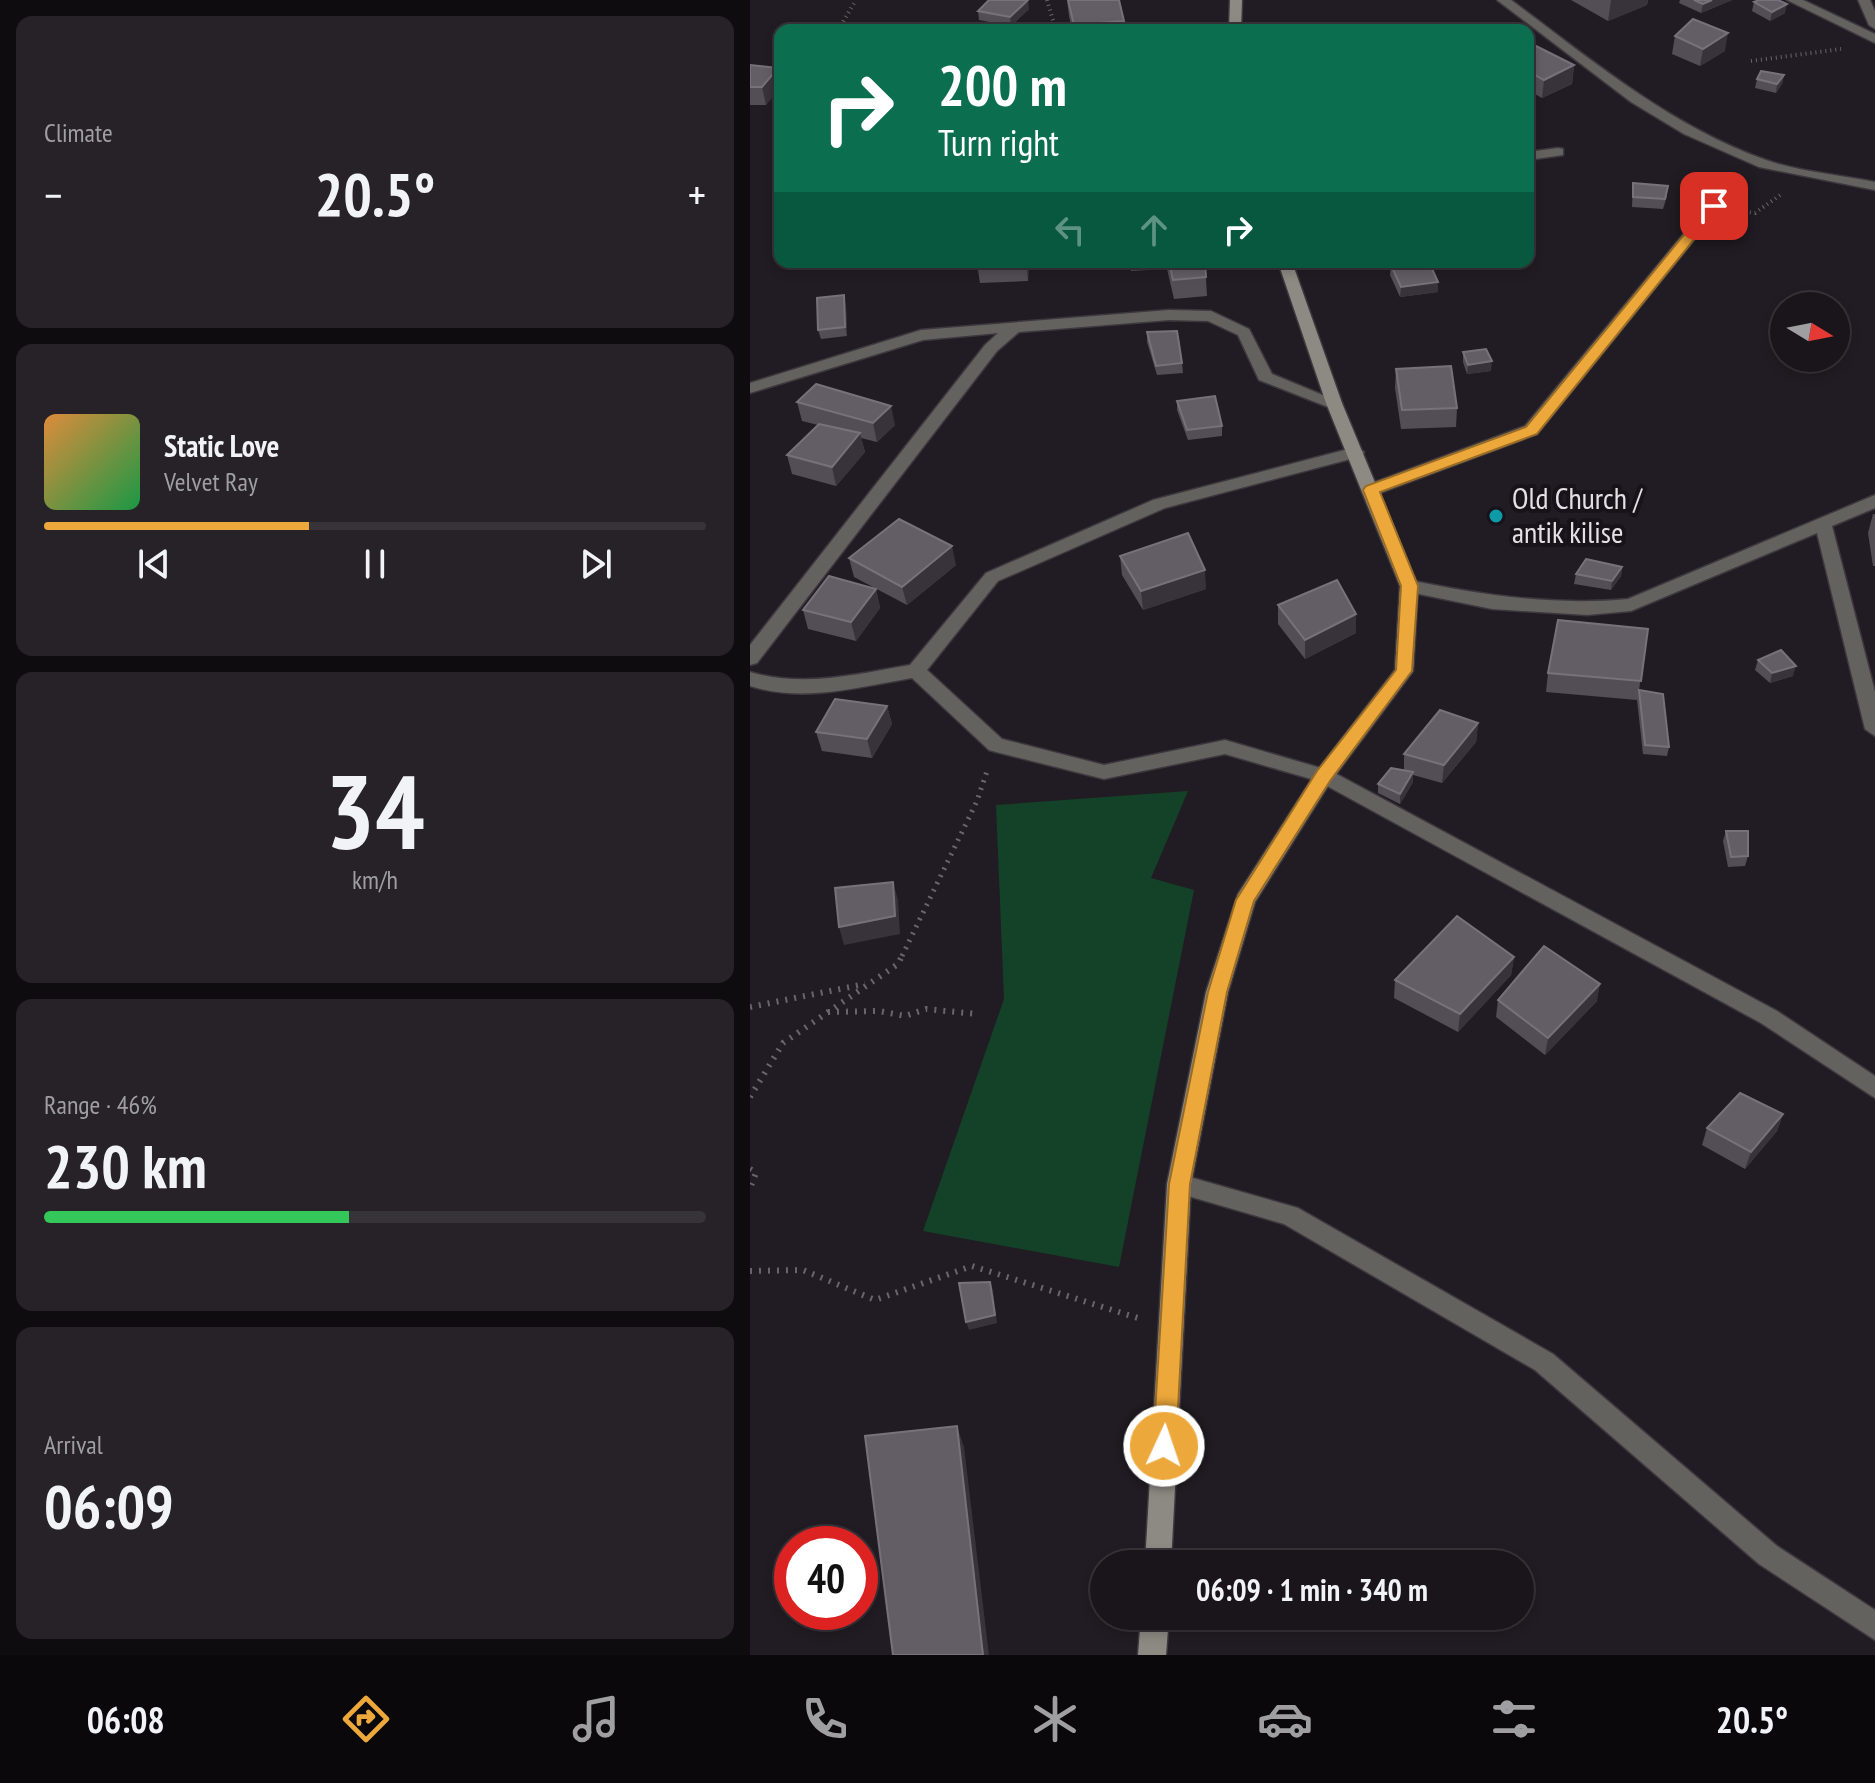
<!DOCTYPE html>
<html lang="en">
<head>
<meta charset="utf-8">
<style>
  :root { --surface:#19151a; --page:#262227; --text:#f1f3f6; --muted:#9f9fa2; --line:#373439; --accent:#eda83c }
  body { margin:0; font-family:"PT Sans Narrow",sans-serif; background:var(--page); color:var(--text); height:100vh; display:flex; flex-direction:column; font-size:30px; white-space:nowrap }
  * { box-sizing:border-box; margin:0 }
  p { font-size:26px; color:var(--muted) }
  .icon { flex:none; width:44px; height:44px; fill:none; stroke:currentColor; stroke-width:2; stroke-linecap:round; stroke-linejoin:round }
  .map { position:relative; flex:1; overflow:hidden }
  .panel { display:flex; flex-direction:column; gap:16px; padding:16px; background:#0e0c0e; width:750px }
  .panel>* { flex:none }
  .banner { position:absolute; left:24px; top:24px; width:760px; height:244px; border-radius:16px; box-shadow:0 4px 12px #0003,0 0 0 2px var(--line); background:#0b6e4f; color:#fff; overflow:hidden }
  .needle { width:52px; rotate:100deg }
  .tools { position:absolute; left:1020px; top:292px; display:grid; gap:16px }
  .tools a { display:grid; place-items:center; width:80px; height:80px; border-radius:50%; background:var(--surface); box-shadow:0 4px 12px #0003,0 0 0 2px var(--line); font-size:40px }
  .speed { position:absolute; left:24px; top:1526px; display:flex; gap:16px; font-size:40px; font-weight:700; text-align:center }
  .speed>* { display:grid; place-content:center; width:104px; height:104px; border-radius:50%; background:var(--surface); box-shadow:0 4px 12px #0003,0 0 0 2px var(--line); line-height:1 }
  .speed .limit { border:12px solid #d22; background:#fff; color:#111 }
  .pin { position:absolute; display:grid; place-items:center; width:68px; height:68px; color:#fff; margin:-34px; border-radius:16px; box-shadow:0 4px 12px #0006 }
  .me { position:absolute; width:88px; margin:-44px; rotate:3deg; stroke-linejoin:round; filter:drop-shadow(0 0 6px #0008) }
  .turn { display:flex; align-items:center; gap:28px; height:168px; padding:0 32px; font-size:36px }
  .turn .icon { width:104px; height:104px; stroke-width:2.5 }
  .turn b { display:block; font-size:56px; line-height:68px }
  .lanes { display:flex; align-items:center; height:76px; padding:0 32px; background:#0003; justify-content:center; gap:40px; direction:ltr }
  .lanes .off { opacity:.35 }
  .big { font-size:60px; font-weight:700; line-height:1.1 }
  .panel .widget { flex:1; display:flex; flex-direction:column; justify-content:center; gap:12px; min-width:0; padding:0 28px; border-radius:16px; background:var(--page) }
  .panel .dial { align-items:center; gap:0 }
  .dial b { font-size:104px; line-height:1 }
  .song { display:flex; align-items:center; gap:24px }
  .cover { width:96px; height:96px; border-radius:12px; background:linear-gradient(135deg,hsl(30 70% 55%),hsl(140 70% 35%)) }
  .played { height:8px; border-radius:4px; background:linear-gradient(90deg,var(--accent) 40%,var(--line) 40%) }
  .keys { display:flex; justify-content:space-around; direction:ltr }
  .heat { display:flex; justify-content:space-between; align-items:center; font-size:44px; direction:ltr }
  .charge { height:12px; border-radius:6px; background:linear-gradient(90deg,#34c759 46%,var(--line) 0) }
  .trip { position:absolute; left:340px; top:1550px; width:444px; height:80px; border-radius:40px; background:var(--surface); box-shadow:0 4px 12px #0003,0 0 0 2px var(--line); font-weight:700; line-height:80px; text-align:center }
  .menu { display:flex; height:128px; justify-content:space-around; align-items:center; background:#0a080a; color:var(--muted) }
  .menu .icon { width:56px; height:56px }
  .menu .selected { color:var(--accent) }
  .menu b { font-size:36px; color:var(--text) }
  main { display:flex; flex:1; min-height:0 }
  .map>svg:first-child { display:block }
  .green { fill:#144228 }
  .lines { fill:none; stroke-linecap:round; stroke-linejoin:round }
  .street-casing { stroke:#3c383e; stroke-width:3 }
  .secondary-casing { stroke:#3c383e; stroke-width:3 }
  .path-far2 { stroke:#69656a; stroke-width:4; stroke-dasharray:1 4; stroke-linecap:butt }
  .path-far1 { stroke:#69656a; stroke-width:5; stroke-dasharray:2 6; stroke-linecap:butt }
  .path { stroke:#69656a; stroke-width:6; stroke-dasharray:2 7; stroke-linecap:butt }
  .street { fill:#64625e; fill-rule:evenodd }
  .secondary { fill:#8d8983; fill-rule:evenodd }
  .wall { fill:#534e56 }
  .shaded-wall { fill:#38333b }
  .building { fill:#635e65; stroke:#777279; stroke-width:2 }
  .route { fill:#eda83c; stroke:#9a6d27; stroke-width:2 }
  .culture-dot { fill:#0f9aa8; stroke:#18131a; stroke-width:3 }
  .labels { text-anchor:middle; stroke-width:8; stroke-linejoin:round; paint-order:stroke }
  .poi-label { font-size:30px; fill:#e4e1e5; stroke:#18131a; text-anchor:start }
</style>
</head>
<body>
<main>
<section class="panel">
<div class="widget"><p>Climate</p>
<div class="heat"><a>−</a><b class="big">20.5°</b><a>+</a></div>
</div>
<div class="widget">
<div class="song"><i class="cover"></i><div><b>Static Love</b><p>Velvet Ray</p></div></div>
<div class="played"></div>
<div class="keys"><svg class="icon" aria-label="previous" viewBox="0 0 24 24"><path d="M18 5L8 12l10 7zM5 5v14"/></svg><svg class="icon" aria-label="pause" viewBox="0 0 24 24"><path d="M8 5v14M16 5v14"/></svg><svg class="icon" aria-label="next" viewBox="0 0 24 24"><path d="M6 5l10 7-10 7zM19 5v14"/></svg></div>
</div>
<div class="widget dial"><b>34</b><p>km/h</p></div>
<div class="widget"><p>Range · 46%</p><b class="big">230 km</b><div class="charge"></div></div>
<div class="widget"><p>Arrival</p><b class="big">06:09</b></div>
</section>
<div class="map">
<svg width="1125" height="1655" viewBox="0 0 1125 1655">
  <rect width="100%" height="100%" fill="#211c23"/>
  <polygon class="green" points="438,791 401,878 444,890 369,1267 173,1231 254,999 246,805"/>
  <g class="lines">
    <defs>
      <g id="street">
        <path d="M747,0H761C842,60 920,126 1016,160C1050,172 1090,175 1125,182V190L1009,167L934,134L881,102Z"/>
        <polygon points="1037,0 1053,0 1125,34 1125,43"/>
        <polygon points="1108,0 1120,0 1125,11 1125,29 1119,25"/>
        <polygon points="808,148 813,149 813,155 778,160 778,152"/>
        <polygon points="964,202 971,206 969,209 787,434 627,494 615,494 613,490 615,486 775,426 959,203"/>
        <polygon points="419,310 461,311 499,329 522,374 592,403 584,408 578,407 509,380 488,335 458,321 419,320 269,332 247,351 7,663 0,665 0,645 235,345 248,333 173,340 0,393 0,383 171,330"/>
        <path d="M606,447L614,452L612,456L415,508L248,581L177,670L252,739L354,765L475,740L581,771L1027,1011L1125,1076V1098L1011,1023L568,781L475,754L354,779L246,752L239,750L162,678C109,687 53,703 0,686V672C54,688 106,674 160,665L236,573L403,500Z"/>
        <path d="M1125,495V508L1082,526L1125,692V736L1115,729L1067,533L881,611L837,615L742,609L659,592L650,586L659,580C732,595 803,606 878,599Z"/>
        <polygon points="429,1174 548,1208 803,1354 1027,1546 1125,1610 1125,1640 1009,1564 785,1370 534,1224 421,1191 417,1184 421,1177"/>
      </g>
      <g id="secondary">
        <polygon points="480,0 492,0 491,30 479,30"/>
        <polygon points="528,262 542,262 592,403 668,586 663,671 581,781 505,902 478,992 441,1184 421,1564 395,1564 417,1184 456,992 488,894 567,771 645,670 650,586 576,403"/>
        <polygon points="391,1616 419,1616 416,1655 388,1655"/>
      </g>
    </defs>
    <use href="#street" class="street-casing"/>
    <use href="#secondary" class="secondary-casing"/>
    <g class="path-far2">
      <polyline points="297,0 306,30"/>
      <polyline points="88,30 106,0"/>
      <polyline points="1001,61 1091,49"/>
      <polyline points="985,210 1005,213 1033,193"/>
    </g>
    <polyline class="path-far1" points="152,956 227,801 238,768"/>
    <g class="path">
      <polyline points="0,1007 115,984"/>
      <polyline points="78,1012 129,1011 155,1016 176,1009 227,1014"/>
      <polyline points="0,1097 33,1043 148,964 153,954"/>
      <polyline points="0,1169 6,1173 0,1188"/>
      <polyline points="0,1271 53,1270 125,1300 222,1266 391,1319"/>
    </g>
    <use href="#street" class="street"/>
    <use href="#secondary" class="secondary"/>
  </g>
  <g class="wall">
    <polygon points="317,0 374,21 374,30 322,30 319,16"/>
    <polygon points="821,0 898,0 897,5 858,21"/>
    <polygon points="930,0 982,0 951,13 929,3"/>
    <polygon points="1004,2 1035,13 1020,21 1002,11"/>
    <polygon points="279,9 261,26 229,20 228,11"/>
    <polygon points="925,36 975,51 950,66 922,54"/>
    <polygon points="778,46 824,65 822,84 792,98 778,90"/>
    <polygon points="0,65 30,77 16,105 0,105"/>
    <polygon points="1034,75 1032,84 1026,93 1005,88 1007,79"/>
    <polygon points="883,183 917,196 913,209 882,207"/>
    <polygon points="279,262 278,281 230,283 227,264"/>
    <polygon points="380,262 455,262 457,296 424,299 417,269 381,271"/>
    <polygon points="641,265 688,292 650,297 640,275"/>
    <polygon points="96,305 97,336 71,339 68,330"/>
    <polygon points="397,332 432,363 433,373 407,375 397,342"/>
    <polygon points="713,352 741,371 717,374 713,362"/>
    <polygon points="646,369 707,408 706,427 651,429 645,388"/>
    <polygon points="427,401 472,426 472,436 438,440 427,410"/>
    <polygon points="47,402 145,425 127,442 111,438 115,452 86,486 42,474 37,455 68,425 52,421"/>
    <polygon points="1123,514 1125,514 1125,566 1123,566 1118,533"/>
    <polygon points="370,556 456,589 393,610 372,575"/>
    <polygon points="99,558 206,565 157,605 104,577"/>
    <polygon points="872,567 871,576 861,590 824,584 826,574"/>
    <polygon points="126,589 130,608 106,641 58,629 53,610"/>
    <polygon points="528,605 606,633 555,659 528,624"/>
    <polygon points="898,629 889,690 919,747 917,756 893,754 887,700 796,692 798,673"/>
    <polygon points="1008,660 1043,676 1020,683 1005,670"/>
    <polygon points="137,706 142,724 122,758 72,751 66,732"/>
    <polygon points="728,723 726,742 692,783 663,775 663,782 650,804 628,793 628,784 654,770 654,754"/>
    <polygon points="976,831 998,856 995,866 978,867 973,841"/>
    <polygon points="764,957 761,975 708,1032 644,998 645,980"/>
    <polygon points="748,1000 847,1001 795,1055 746,1017"/>
    <polygon points="1033,1114 1027,1131 995,1169 952,1145 957,1128"/>
  </g>
  <g class="shaded-wall">
    <polygon points="278,0 279,9 261,26 260,17"/>
    <polygon points="861,0 898,0 897,5 858,21"/>
    <polygon points="962,0 982,0 951,13 953,4"/>
    <polygon points="1037,4 1035,13 1020,21 1022,12"/>
    <polygon points="978,33 975,51 950,66 953,49"/>
    <polygon points="824,65 822,84 792,98 794,80"/>
    <polygon points="28,68 30,77 30,89 16,105 12,87"/>
    <polygon points="1034,75 1032,84 1026,93 1027,84"/>
    <polygon points="276,262 279,262 278,281"/>
    <polygon points="596,262 638,262 596,269"/>
    <polygon points="688,282 688,292 650,297 651,287"/>
    <polygon points="94,295 96,305 97,336 95,327"/>
    <polygon points="742,361 741,371 717,374 718,365"/>
    <polygon points="141,406 145,425 127,442 123,423"/>
    <polygon points="110,433 115,452 86,486 82,467"/>
    <polygon points="202,546 206,565 157,605 152,587"/>
    <polygon points="872,567 871,576 861,590 862,581"/>
    <polygon points="455,570 456,589 393,610 391,591"/>
    <polygon points="126,589 130,608 106,641 101,622"/>
    <polygon points="606,614 606,633 555,659 555,640"/>
    <polygon points="1046,666 1043,676 1020,683 1022,673"/>
    <polygon points="137,706 142,724 122,758 117,739"/>
    <polygon points="728,723 726,742 692,783 694,765"/>
    <polygon points="663,772 663,782 650,804 650,794"/>
    <polygon points="143,882 148,900 150,934 94,945 89,927"/>
    <polygon points="764,957 761,975 708,1032 710,1014"/>
    <polygon points="850,984 847,1001 795,1055 798,1038"/>
    <polygon points="1033,1114 1027,1131 995,1169 1001,1152"/>
    <polygon points="240,1282 243,1290 247,1323 219,1330 216,1322"/>
    <polygon points="207,1426 214,1447 239,1655 233,1655"/>
  </g>
  <g class="building">
    <polygon points="239,0 278,0 260,17 228,11"/>
    <polygon points="318,0 369,0 374,21 324,25"/>
    <polygon points="944,0 962,0 953,4"/>
    <polygon points="1009,0 1028,0 1037,4 1022,12 1004,2"/>
    <polygon points="943,19 978,33 953,49 925,36"/>
    <polygon points="585,23 586,30 540,30 539,27"/>
    <polygon points="782,44 824,65 794,80 778,71 778,46"/>
    <polygon points="0,65 28,68 12,87 0,87"/>
    <polygon points="1011,71 1034,75 1027,84 1007,79"/>
    <polygon points="883,183 918,186 915,199 883,197"/>
    <polygon points="228,262 276,262 227,264"/>
    <polygon points="419,262 455,262 456,277 423,280"/>
    <polygon points="665,262 679,262 688,282 651,287 641,265"/>
    <polygon points="94,295 95,327 68,330 67,298"/>
    <polygon points="427,331 432,363 406,366 397,332"/>
    <polygon points="736,349 742,361 718,365 713,352"/>
    <polygon points="701,366 707,408 652,410 646,369"/>
    <polygon points="66,384 141,406 123,423 47,402"/>
    <polygon points="465,396 472,426 437,430 427,401"/>
    <polygon points="69,424 110,433 82,467 37,455"/>
    <polygon points="149,519 202,546 152,587 99,558"/>
    <polygon points="438,533 455,570 391,591 370,556"/>
    <polygon points="836,559 872,567 862,581 826,574"/>
    <polygon points="79,576 126,589 101,622 53,610"/>
    <polygon points="587,580 606,614 555,640 528,605"/>
    <polygon points="808,620 898,629 891,681 798,673"/>
    <polygon points="1031,650 1046,666 1022,673 1008,660"/>
    <polygon points="889,690 913,694 919,747 895,745"/>
    <polygon points="85,699 137,706 117,739 66,732"/>
    <polygon points="690,710 728,723 694,765 654,754"/>
    <polygon points="641,768 663,772 650,794 628,784"/>
    <polygon points="976,831 998,831 998,856 981,857"/>
    <polygon points="143,882 145,916 89,927 85,888"/>
    <polygon points="707,916 764,957 710,1014 645,980"/>
    <polygon points="794,946 850,984 798,1038 748,1000"/>
    <polygon points="990,1093 1033,1114 1001,1152 957,1128"/>
    <polygon points="240,1282 245,1315 216,1322 209,1283"/>
    <polygon points="207,1426 233,1655 143,1655 115,1436"/>
  </g>
  <polygon class="route" points="960,203 971,206 787,434 630,492 668,586 662,671 580,781 504,901 477,992 440,1184 426,1446 422,1454 414,1458 406,1454 403,1446 419,1184 458,992 486,900 567,771 646,670 651,586 613,490 616,486 776,427"/>
  <circle class="culture-dot" cx="746" cy="516" r="8"/>
  <g class="labels">
    <g class="poi-label">
      <text x="762" y="509">Old Church /<tspan x="762" dy="34">antik kilise</tspan></text>
    </g>
  </g>
</svg>
<div class="tools">
<a><svg class="needle" viewBox="-14 -14 28 28"><path d="M0-13l5 13h-10z" fill="#e53935"/><path d="M0 13l5-13h-10z" fill="#9f9fa2"/></svg></a>
</div>
<div class="speed"><div class="limit">40</div></div>
<div class="pin" style="left:964px;top:206px;background:#d93025"><svg class="icon" aria-label="arrive" viewBox="0 0 24 24"><path d="M6 21V4h12l-3 4 3 4H6"/></svg></div>
<svg class="me" style="left:414px;top:1446px" viewBox="-20 -20 40 40"><circle r="17" fill="#eda83c" stroke="#fff" stroke-width="3"/><path d="M0-11L8 9 0 5-8 9z" fill="#fff"/></svg>
<div class="trip">06:09 · 1 min · 340 m</div>
<div class="banner">
<div class="turn"><svg class="icon" aria-label="right" viewBox="0 0 24 24"><path d="M7 20v-9h11M14 6l5 5-5 5"/></svg><div><b>200 m</b>Turn right</div></div>
<div class="lanes"><svg class="icon off" aria-label="left" viewBox="0 0 24 24"><path d="M17 20v-9H6M10 6l-5 5 5 5"/></svg><svg class="icon off" aria-label="ahead" viewBox="0 0 24 24"><path d="M12 20V5M6 11l6-6 6 6"/></svg><svg class="icon" aria-label="right" viewBox="0 0 24 24"><path d="M7 20v-9h11M14 6l5 5-5 5"/></svg></div>
</div>
</div>
</main>
<nav class="menu">
<b>06:08</b>
<svg class="icon selected" aria-label="directions" viewBox="0 0 24 24"><path d="M12 3l9 9-9 9-9-9zM9 14v-3h6M13 9l2 2-2 2"/></svg>
<svg class="icon" aria-label="music" viewBox="0 0 24 24"><path d="M9 18V5l10-2v13"/><circle cx="6" cy="18" r="3"/><circle cx="16" cy="16" r="3"/></svg>
<svg class="icon" aria-label="phone" viewBox="0 0 24 24"><path d="M5 4h4l2 5-3 2q2 4 5 5l2-3 5 2v4C11 20 4 13 5 4z"/></svg>
<svg class="icon" aria-label="climate" viewBox="0 0 24 24"><path d="M12 3v18M4 7l16 10M4 17L20 7"/></svg>
<svg class="icon" aria-label="car" viewBox="0 0 24 24"><path d="M5 17H2v-5l4-1 3-4h7l3 4 3 1v5h-3M9 17h6M6 11h13"/><circle cx="7" cy="17" r="2"/><circle cx="17" cy="17" r="2"/></svg>
<svg class="icon" aria-label="filters" viewBox="0 0 24 24"><path d="M4 7h16M4 17h16"/><circle cx="9" cy="7" r="2"/><circle cx="15" cy="17" r="2"/></svg>
<b>20.5°</b>
</nav>
</body>
</html>
